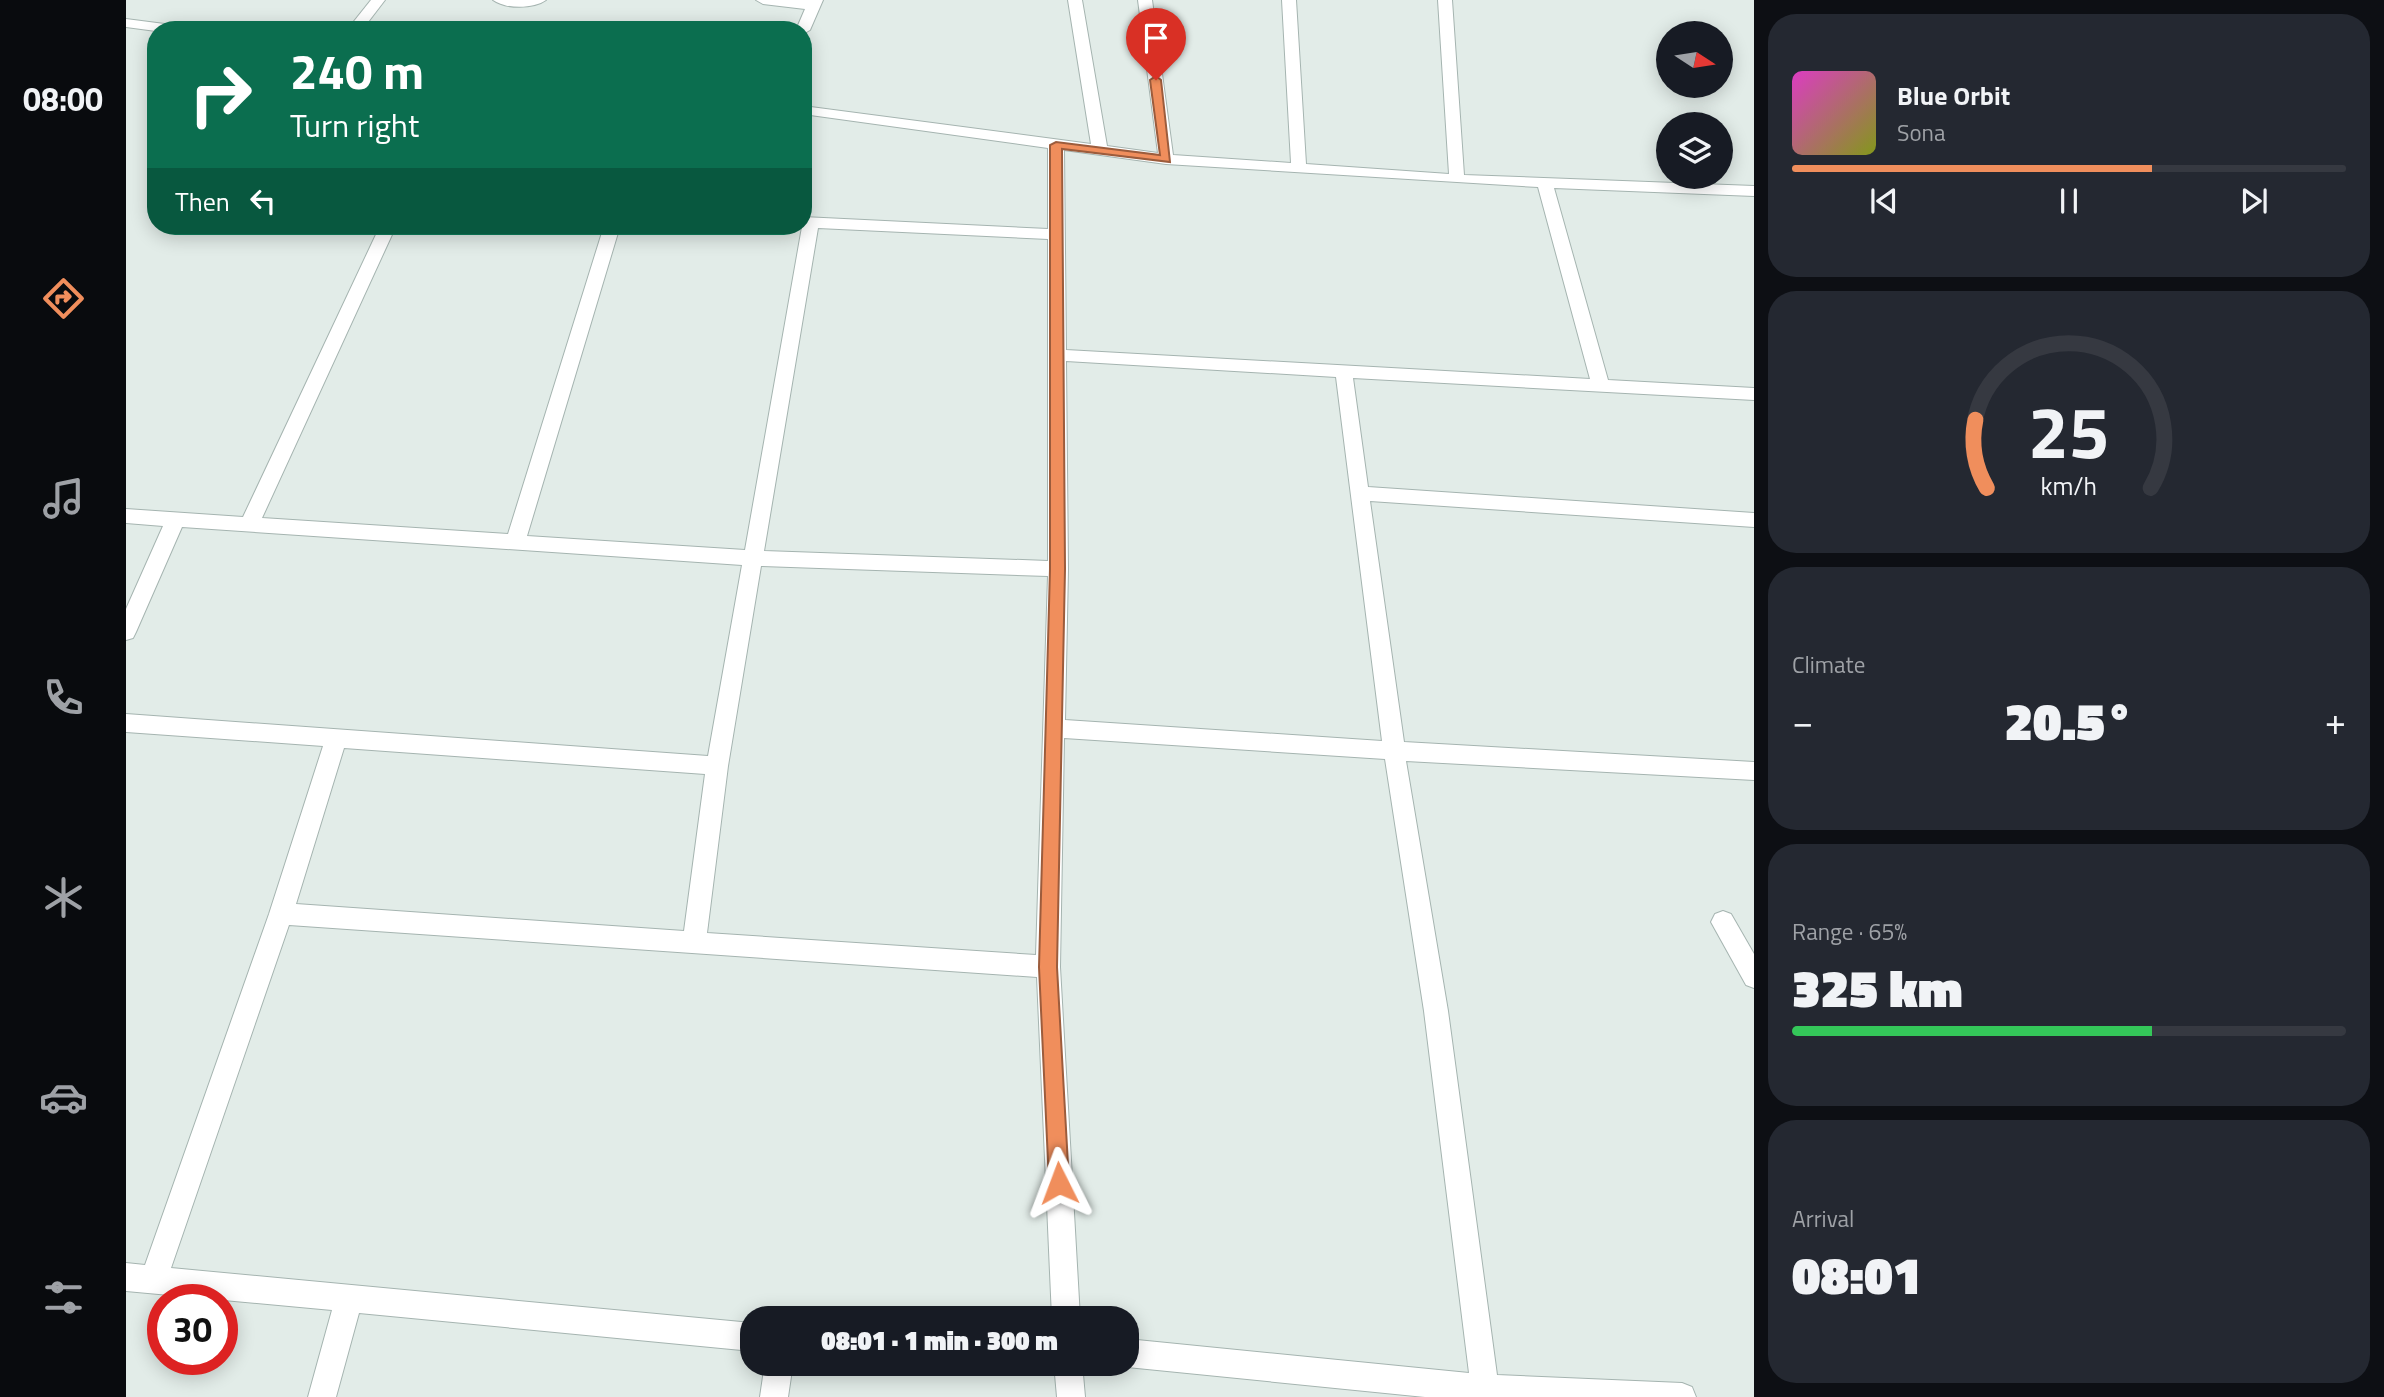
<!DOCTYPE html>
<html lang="en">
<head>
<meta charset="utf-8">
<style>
  :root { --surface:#171b24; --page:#242831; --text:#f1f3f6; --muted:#9ea1a6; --line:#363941; --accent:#f08e5c }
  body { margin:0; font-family:"Titillium Web",sans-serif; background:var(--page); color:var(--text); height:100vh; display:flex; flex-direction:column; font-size:26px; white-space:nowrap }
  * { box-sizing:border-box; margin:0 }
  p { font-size:23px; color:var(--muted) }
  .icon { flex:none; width:38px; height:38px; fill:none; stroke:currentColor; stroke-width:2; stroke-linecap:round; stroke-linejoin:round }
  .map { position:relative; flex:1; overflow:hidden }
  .panel { display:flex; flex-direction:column; gap:14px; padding:14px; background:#0d0f14; width:630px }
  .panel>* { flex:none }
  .banner { position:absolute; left:21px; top:21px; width:665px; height:214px; border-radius:28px; box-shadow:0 4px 18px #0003; background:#0b6e4f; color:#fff; overflow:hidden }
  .needle { width:46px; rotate:102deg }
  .controls { position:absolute; left:1530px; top:21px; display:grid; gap:14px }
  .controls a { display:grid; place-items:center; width:77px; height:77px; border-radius:50%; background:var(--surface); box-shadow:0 4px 18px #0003; font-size:35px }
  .speed { position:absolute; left:21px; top:1284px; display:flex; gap:14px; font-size:35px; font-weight:700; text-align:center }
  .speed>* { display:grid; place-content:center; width:91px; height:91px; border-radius:50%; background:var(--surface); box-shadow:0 4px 18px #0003; line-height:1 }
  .speed .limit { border:10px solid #d22; background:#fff; color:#111 }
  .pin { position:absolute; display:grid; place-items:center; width:60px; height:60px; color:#fff; margin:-72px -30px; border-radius:50% 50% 50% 0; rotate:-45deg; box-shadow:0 0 7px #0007 }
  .pin .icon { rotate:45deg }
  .me { position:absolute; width:77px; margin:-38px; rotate:357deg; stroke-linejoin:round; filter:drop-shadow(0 0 5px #0008) }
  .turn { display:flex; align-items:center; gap:24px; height:147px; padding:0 28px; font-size:32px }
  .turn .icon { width:91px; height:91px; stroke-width:2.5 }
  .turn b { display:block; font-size:49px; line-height:60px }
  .then { display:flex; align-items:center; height:66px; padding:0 28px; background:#0003; gap:14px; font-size:26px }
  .big { font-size:52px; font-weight:800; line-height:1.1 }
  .panel .tile { flex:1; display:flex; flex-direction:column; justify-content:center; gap:10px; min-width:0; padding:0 24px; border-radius:28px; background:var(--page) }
  .panel .dial { align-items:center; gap:0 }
  .dial svg { height:182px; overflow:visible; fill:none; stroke:var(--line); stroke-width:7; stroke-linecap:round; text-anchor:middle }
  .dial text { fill:var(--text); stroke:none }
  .song { display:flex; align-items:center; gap:21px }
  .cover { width:84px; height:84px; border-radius:10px; background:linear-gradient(135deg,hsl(310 70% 55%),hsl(70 70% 35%)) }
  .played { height:7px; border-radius:4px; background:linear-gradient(90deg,var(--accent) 65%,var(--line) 65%) }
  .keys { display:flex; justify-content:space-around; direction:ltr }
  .heat { display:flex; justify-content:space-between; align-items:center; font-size:38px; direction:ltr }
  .charge { height:10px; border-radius:5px; background:linear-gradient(90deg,#34c759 65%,var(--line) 0) }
  .trip { position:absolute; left:614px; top:1306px; width:399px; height:70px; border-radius:28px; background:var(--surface); box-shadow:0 4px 18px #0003; font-weight:800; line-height:70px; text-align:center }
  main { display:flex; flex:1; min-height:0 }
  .dock { display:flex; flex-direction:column; width:126px; justify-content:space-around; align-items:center; background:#090b0e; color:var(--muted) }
  .dock .icon { width:49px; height:49px }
  .dock .selected { color:var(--accent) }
  .dock b { font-size:32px; color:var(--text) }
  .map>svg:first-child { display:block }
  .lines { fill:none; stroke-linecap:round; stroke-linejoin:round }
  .street-casing { stroke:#a5b4b0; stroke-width:2 }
  .street { fill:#fff; fill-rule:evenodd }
  .route { fill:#f08e5c; stroke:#9c5c3c; stroke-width:2 }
</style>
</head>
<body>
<main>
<nav class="dock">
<b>08:00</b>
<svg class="icon selected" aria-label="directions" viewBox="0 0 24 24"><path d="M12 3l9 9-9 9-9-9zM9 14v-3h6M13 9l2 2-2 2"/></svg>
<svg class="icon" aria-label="music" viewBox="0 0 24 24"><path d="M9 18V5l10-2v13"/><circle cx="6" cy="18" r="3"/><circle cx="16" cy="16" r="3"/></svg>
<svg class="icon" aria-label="phone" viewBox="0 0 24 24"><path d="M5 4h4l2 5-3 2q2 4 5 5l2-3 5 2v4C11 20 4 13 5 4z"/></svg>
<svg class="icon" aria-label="climate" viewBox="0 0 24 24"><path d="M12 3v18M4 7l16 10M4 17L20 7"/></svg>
<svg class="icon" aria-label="car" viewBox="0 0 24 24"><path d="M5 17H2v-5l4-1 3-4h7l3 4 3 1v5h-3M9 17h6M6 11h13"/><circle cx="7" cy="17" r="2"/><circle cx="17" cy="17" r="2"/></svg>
<svg class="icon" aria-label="filters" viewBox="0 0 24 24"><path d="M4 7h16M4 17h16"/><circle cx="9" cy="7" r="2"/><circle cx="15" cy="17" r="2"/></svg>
</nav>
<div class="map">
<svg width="1628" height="1397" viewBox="0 0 1628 1397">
  <rect width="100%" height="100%" fill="#e2ece8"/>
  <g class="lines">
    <defs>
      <g id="street">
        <polygon points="245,0 259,0 236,30 221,30"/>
        <path d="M367,0H420C408,9 379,9 367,0Z"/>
        <polygon points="630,0 697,0 684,30 677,34 677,30 670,30 679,9 637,4"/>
        <path d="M942,0H956L981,146L1032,153L1012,0H1026L1047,155L1165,163L1156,0H1170L1180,164L1323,174L1312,0H1326L1338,175L1628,186V196L1428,188L1482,380L1628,388V400L1227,378L1242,487L1628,513V527L1244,501L1278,742L1628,762V780L1280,761L1322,1011L1371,1375L1556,1383L1566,1387L1570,1397H1299L1001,1367L992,1363H1001V1339L1343,1373L1298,1011L1259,759L938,738L934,967L954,1318H926L911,977L163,925L45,1268L626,1323V1351L233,1313L210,1397H182L206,1310L0,1291V1263L19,1265L143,914L197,746L0,732V714L582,756L616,565L56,527L10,632L7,638L0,640V609L37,526L0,523V509L117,517L254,226H270L136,518L382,534L478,226H494L401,536L619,550L676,227L672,226H677V217L922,229V148L677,114V106L965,144ZM938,150L1040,164L1412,187L1464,379L940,350ZM692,228L922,239V561L638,551ZM940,361L1210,377L1256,741L939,720L942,569ZM635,566L922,576L910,955L581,933L602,766ZM218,748L579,774L558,931L170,904Z"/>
        <polygon points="0,19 54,26 61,30 30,31 0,27"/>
        <polygon points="1597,911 1605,914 1628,954 1628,988 1620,985 1585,922 1589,914"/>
        <polygon points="639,1363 667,1363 662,1397 634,1397"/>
        <polygon points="928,1363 956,1363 959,1397 931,1397"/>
      </g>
    </defs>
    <use href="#street" class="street-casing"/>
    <use href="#street" class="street"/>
  </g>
  <polygon class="route" points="1030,76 1035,80 1044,162 936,149 939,569 931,967 943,1183 940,1190 933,1193 926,1190 923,1183 913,967 924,569 924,145 930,142 1034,155 1024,80"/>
</svg>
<div class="controls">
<a><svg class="needle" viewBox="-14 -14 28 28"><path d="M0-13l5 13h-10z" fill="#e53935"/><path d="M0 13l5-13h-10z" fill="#9ea1a6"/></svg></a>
<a><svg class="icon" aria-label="layers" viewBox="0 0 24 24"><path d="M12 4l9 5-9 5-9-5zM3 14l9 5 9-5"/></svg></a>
</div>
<div class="speed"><div class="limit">30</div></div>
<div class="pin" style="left:1030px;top:80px;background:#d93025"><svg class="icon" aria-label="arrive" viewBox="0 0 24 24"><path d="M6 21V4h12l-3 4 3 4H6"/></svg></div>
<svg class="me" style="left:933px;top:1183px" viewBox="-20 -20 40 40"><path d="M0-17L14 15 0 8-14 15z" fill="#f08e5c" stroke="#fff" stroke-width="4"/></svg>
<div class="trip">08:01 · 1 min · 300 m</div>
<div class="banner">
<div class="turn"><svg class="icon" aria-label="right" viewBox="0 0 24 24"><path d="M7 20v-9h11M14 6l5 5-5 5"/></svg><div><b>240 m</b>Turn right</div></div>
<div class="then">Then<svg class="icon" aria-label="left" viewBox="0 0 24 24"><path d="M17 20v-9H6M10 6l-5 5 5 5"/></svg></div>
</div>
</div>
<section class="panel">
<div class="tile">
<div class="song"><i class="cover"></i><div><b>Blue Orbit</b><p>Sona</p></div></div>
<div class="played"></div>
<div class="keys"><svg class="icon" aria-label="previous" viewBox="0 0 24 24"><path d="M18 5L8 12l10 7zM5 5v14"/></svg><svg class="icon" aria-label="pause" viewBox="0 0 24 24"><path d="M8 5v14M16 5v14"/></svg><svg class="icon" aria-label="next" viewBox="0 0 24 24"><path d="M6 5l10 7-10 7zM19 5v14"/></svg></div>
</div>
<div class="tile dial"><svg viewBox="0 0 100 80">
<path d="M14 69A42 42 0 1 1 86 69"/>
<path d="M14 69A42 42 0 0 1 9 39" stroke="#f08e5c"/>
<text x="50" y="56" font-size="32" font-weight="700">25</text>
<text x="50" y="72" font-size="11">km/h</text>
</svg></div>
<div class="tile"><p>Climate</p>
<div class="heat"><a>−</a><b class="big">20.5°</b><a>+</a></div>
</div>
<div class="tile"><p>Range · 65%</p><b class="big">325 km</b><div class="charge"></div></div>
<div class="tile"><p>Arrival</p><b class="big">08:01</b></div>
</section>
</main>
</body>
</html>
